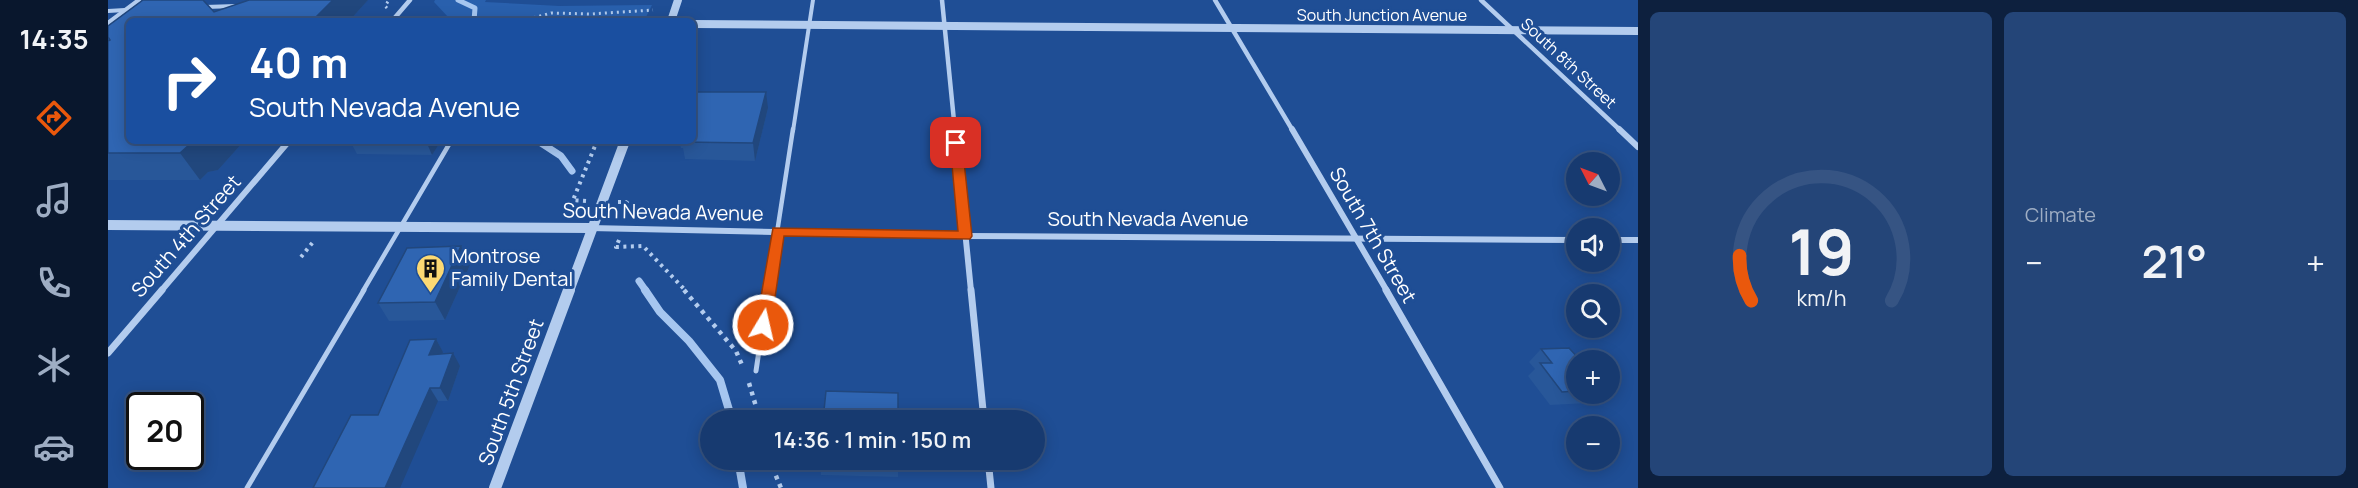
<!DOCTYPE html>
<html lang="en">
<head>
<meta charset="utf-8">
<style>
  :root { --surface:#173a70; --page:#244578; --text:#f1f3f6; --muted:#9eadc3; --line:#365483; --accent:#ea580c }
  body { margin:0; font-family:Manrope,sans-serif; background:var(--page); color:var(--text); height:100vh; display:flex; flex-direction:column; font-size:22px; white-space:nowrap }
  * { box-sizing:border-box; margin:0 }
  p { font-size:20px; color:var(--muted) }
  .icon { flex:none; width:33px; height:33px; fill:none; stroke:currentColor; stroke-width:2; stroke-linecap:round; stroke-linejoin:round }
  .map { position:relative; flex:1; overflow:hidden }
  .details { display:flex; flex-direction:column; gap:12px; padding:12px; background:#0d203e; width:720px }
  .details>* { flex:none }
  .banner { position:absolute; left:18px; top:18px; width:570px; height:126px; border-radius:9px; box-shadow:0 3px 15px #0003,0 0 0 2px var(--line); background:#1a4fa0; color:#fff; overflow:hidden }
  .needle { width:39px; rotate:312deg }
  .tools { position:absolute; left:1458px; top:152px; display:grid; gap:12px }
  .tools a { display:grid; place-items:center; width:54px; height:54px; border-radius:50%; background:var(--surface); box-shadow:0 3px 15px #0003,0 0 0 2px var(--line); font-size:30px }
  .speed { position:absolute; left:18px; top:392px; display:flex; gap:12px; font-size:30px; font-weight:700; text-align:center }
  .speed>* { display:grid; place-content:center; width:78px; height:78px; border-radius:50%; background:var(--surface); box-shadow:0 3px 15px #0003,0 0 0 2px var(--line); line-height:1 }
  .speed .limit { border:3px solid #111; border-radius:9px; background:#fff; color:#111 }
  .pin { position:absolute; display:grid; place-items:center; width:51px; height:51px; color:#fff; margin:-26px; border-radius:12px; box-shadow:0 3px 9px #0006 }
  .me { position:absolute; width:66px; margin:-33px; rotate:9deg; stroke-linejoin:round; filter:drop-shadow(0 0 4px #0008) }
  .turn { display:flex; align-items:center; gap:21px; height:126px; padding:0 24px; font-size:27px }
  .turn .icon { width:78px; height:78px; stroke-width:2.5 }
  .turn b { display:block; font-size:42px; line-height:51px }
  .big { font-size:45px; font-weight:600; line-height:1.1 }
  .details .tile { flex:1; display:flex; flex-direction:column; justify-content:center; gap:9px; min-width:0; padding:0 21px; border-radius:9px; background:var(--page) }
  .details .dial { align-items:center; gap:0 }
  .dial svg { height:156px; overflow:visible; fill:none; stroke:var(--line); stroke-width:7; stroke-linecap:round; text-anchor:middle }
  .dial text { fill:var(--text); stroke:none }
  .heat { display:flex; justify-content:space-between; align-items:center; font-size:33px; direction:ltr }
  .details .tiles { flex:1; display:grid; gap:12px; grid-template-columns:repeat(2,1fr) }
  .trip { position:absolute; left:592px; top:410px; width:345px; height:60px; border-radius:30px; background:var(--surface); box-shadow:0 3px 15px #0003,0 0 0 2px var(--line); font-weight:600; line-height:60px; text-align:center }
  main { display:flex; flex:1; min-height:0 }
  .tab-bar { display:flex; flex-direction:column; width:108px; justify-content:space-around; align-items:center; background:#09172d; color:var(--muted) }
  .tab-bar .icon { width:42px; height:42px }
  .tab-bar .selected { color:var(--accent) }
  .tab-bar b { font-size:27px; color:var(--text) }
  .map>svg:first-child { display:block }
  .green { fill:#2960ad }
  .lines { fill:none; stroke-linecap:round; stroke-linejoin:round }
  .stream-far2 { stroke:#a6c6f0; stroke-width:5 }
  .stream-far1 { stroke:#a6c6f0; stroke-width:7 }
  .stream { stroke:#a6c6f0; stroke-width:8 }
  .path-far2 { stroke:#b3ccee; stroke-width:3; stroke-dasharray:2 4; stroke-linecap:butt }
  .path-far1 { stroke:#b3ccee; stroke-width:4; stroke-dasharray:3 4.5; stroke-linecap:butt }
  .path { stroke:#b3ccee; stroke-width:4.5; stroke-dasharray:4 5; stroke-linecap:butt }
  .service-far2 { stroke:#b3ccee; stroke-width:4 }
  .service-far1 { stroke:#b3ccee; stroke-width:4.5 }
  .service { stroke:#b3ccee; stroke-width:5 }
  .minor-far2 { stroke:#b3ccee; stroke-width:4.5 }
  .minor-far1 { stroke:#b3ccee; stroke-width:6 }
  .minor { stroke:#b3ccee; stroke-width:7 }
  .tertiary-far2 { stroke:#b3ccee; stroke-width:8 }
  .tertiary-far1 { stroke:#b3ccee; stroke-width:10 }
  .tertiary { stroke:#b3ccee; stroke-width:12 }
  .wall { fill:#285799 }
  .shaded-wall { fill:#21477d }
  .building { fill:#2f65b2; stroke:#21477d; stroke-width:1.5 }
  .route { fill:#ea580c; stroke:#983908; stroke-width:1.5 }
  .labels { text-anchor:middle; stroke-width:6; stroke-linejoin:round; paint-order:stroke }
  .far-street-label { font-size:16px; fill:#fff; stroke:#1f4e95 }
  .street-label { font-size:20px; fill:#fff; stroke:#1f4e95 }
  .poi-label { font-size:20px; fill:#fff; stroke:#1f4e95; text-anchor:start }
</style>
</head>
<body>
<main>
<nav class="tab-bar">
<b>14:35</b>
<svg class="icon selected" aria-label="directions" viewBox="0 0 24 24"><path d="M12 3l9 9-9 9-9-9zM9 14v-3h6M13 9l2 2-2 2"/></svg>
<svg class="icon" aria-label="music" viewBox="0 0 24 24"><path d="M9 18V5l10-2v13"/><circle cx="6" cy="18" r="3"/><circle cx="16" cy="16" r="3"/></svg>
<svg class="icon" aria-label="phone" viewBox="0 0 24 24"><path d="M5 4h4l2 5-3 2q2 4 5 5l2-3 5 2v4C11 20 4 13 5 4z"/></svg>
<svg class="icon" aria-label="climate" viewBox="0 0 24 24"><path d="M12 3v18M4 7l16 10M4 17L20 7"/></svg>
<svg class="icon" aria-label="car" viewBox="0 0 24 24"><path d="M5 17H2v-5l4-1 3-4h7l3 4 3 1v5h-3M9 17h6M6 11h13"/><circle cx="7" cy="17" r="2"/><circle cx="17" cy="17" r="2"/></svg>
</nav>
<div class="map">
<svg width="1530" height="488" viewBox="0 0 1530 488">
  <rect width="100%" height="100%" fill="#1f4e95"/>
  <polygon class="green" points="327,0 378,0 377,2 451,6 544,5 536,21 350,21 341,18 326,2"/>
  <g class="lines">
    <polyline class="stream-far2" points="350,0 367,8 366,21"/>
    <g class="stream-far1">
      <polyline points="430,141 453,156 464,171"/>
      <polyline points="531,281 538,291"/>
    </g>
    <g class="stream">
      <polyline points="537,290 552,312 581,341 612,380 624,420"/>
      <polyline points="630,459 635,488"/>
    </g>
    <g class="path-far2">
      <polyline points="279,8 277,6 281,0"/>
      <polyline points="414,21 443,13 483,14 545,10"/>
    </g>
    <g class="path-far1">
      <polyline points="478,201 465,200 487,146 479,141"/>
      <polyline points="510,202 518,202 526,208 523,215"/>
      <polyline points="511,240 508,247 535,246 578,291"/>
      <polyline points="193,257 205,242"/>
    </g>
    <g class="path">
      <polyline points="576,290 628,351 634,365"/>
      <polyline points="641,383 652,420"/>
      <polyline points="661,459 673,488"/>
    </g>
    <g class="service-far2">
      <polyline points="97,7 128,6"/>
      <polyline points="0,11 17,10"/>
      <polyline points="685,131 705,0"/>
    </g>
    <g class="service-far1">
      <polyline points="255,291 343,141"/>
      <polyline points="660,291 685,129"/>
    </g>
    <g class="service">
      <polyline points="648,371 660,290"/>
      <polyline points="139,488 256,290"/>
    </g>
    <g class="minor-far2">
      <polyline points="834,0 847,131"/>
      <polyline points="1107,0 1185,131"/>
      <polyline points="1373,0 1513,131"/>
      <polyline points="284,21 302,0"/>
      <polyline points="0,23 31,0"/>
    </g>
    <g class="minor-far1">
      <polyline points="847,129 863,291"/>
      <polyline points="1184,129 1279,291"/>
      <polyline points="1511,129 1530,147"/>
      <polyline points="482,228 857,236 1468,240"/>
      <polyline points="1502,240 1530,240"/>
      <polyline points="53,291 181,141"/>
    </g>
    <g class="minor">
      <polyline points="863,290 876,420"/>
      <polyline points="1278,290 1392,488"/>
      <polyline points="0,353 54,290"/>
      <polyline points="880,459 883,488"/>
    </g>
    <g class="tertiary-far2">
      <polyline points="563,21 570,0"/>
      <polyline points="585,24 1530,31"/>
    </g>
    <g class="tertiary-far1">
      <polyline points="0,225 482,228"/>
      <polyline points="461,291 517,141"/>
    </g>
    <polyline class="tertiary" points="387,488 461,290"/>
  </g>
  <g class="wall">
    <polygon points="35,0 95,0 106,12 141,0 260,0 241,21 21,21 21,141 136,141 110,170 100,172 92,180 0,180 0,41 2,40 0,38 0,26"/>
    <polygon points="660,108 647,161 577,159 575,148 573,148 571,141 585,141"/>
    <polygon points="242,141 333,141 324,155 249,154"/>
    <polygon points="353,246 362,265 337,320 281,321 270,303"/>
    <polygon points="328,339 335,352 334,354 352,366 340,401 330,401 270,415"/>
    <polygon points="1433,349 1468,360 1468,393 1490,393 1480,403 1442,405 1420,376 1427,369 1421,362"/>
    <polygon points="790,459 790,477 713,475 712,463"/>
  </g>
  <g class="shaded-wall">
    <polygon points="225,0 260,0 241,21 204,21"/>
    <polygon points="658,92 660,108 647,161 645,143"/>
    <polygon points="93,141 136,141 110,170 100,172 92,180 72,153 81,145"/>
    <polygon points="318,141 333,141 324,155"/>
    <polygon points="353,246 362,265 337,320 327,302"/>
    <polygon points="328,339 335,352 329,368 321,355"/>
    <polygon points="345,353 352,366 340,401 332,388"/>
    <polygon points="322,388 330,401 292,488 277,488"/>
  </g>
  <g class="building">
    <polygon points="35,0 95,0 106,12 141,0 225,0 204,21 21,21 21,141 93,141 91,142 81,145 72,153 0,153 0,41 2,40 0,37 0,26"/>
    <polygon points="585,92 658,92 645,143 574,142 585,141"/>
    <polygon points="353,246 327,302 270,303 299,248"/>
    <polygon points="328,339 321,355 345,353 332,388 322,388 277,488 205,488 243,415 270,415 302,340"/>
    <polygon points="1461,348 1472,360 1468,360 1468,391 1454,392 1432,363 1444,363 1433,349"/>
    <polygon points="718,391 790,393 790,420 715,420"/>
    <polygon points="712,459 790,459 790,465 712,463"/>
  </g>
  <polygon class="route" points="848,139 854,143 864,236 862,239 676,236 663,325 660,329 650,329 648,325 665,228 850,231 842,143"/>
  <defs>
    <symbol id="building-pin" viewBox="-11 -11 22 30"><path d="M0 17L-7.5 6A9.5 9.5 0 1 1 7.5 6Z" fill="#fcd973" stroke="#1f4e95"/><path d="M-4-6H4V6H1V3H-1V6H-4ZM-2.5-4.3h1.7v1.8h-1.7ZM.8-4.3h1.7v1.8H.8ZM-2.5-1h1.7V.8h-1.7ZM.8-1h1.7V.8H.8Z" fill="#111"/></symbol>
  </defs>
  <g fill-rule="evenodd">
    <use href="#building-pin" x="306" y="252" width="33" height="45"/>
  </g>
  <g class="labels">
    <g class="far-street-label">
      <text x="1274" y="21">South Junction Avenue</text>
      <text transform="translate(1461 63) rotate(43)" y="6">South 8th Street</text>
    </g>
    <g class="street-label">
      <text transform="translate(555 212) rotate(1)" y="7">South Nevada Avenue</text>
      <text x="1040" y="226">South Nevada Avenue</text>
      <text transform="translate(1265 235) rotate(60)" y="7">South 7th Street</text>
      <text transform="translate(78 236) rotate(-49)" y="7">South 4th Street</text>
      <text transform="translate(403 392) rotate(-70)" y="7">South 5th Street</text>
    </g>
    <g class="poi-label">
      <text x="343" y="263">Montrose<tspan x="343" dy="23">Family Dental</tspan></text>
    </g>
  </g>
</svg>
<div class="tools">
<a><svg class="needle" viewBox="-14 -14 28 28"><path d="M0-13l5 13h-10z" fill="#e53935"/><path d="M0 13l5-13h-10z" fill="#9eadc3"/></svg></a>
<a><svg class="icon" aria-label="sound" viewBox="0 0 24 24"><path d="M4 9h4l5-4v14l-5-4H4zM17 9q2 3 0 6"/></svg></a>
<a><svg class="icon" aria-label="search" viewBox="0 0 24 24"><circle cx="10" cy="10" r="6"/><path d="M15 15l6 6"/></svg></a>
<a>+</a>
<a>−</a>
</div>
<div class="speed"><div class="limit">20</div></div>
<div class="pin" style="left:848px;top:143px;background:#d93025"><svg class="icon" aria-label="arrive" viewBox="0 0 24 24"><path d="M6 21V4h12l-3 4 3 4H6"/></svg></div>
<svg class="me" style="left:655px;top:325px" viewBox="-20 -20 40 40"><circle r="17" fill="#ea580c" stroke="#fff" stroke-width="3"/><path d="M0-11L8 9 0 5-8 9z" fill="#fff"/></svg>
<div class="trip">14:36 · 1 min · 150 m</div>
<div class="banner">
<div class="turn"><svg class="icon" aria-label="right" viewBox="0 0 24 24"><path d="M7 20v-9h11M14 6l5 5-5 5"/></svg><div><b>40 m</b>South Nevada Avenue</div></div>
</div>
</div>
<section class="details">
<div class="tiles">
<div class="tile dial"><svg viewBox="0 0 100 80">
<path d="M14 69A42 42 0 1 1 86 69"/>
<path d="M14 69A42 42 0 0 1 8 46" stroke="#ea580c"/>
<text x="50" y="56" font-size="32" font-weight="700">19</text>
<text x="50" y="72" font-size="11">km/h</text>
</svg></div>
<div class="tile"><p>Climate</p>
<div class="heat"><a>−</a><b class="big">21°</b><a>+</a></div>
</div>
</div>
</section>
</main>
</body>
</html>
